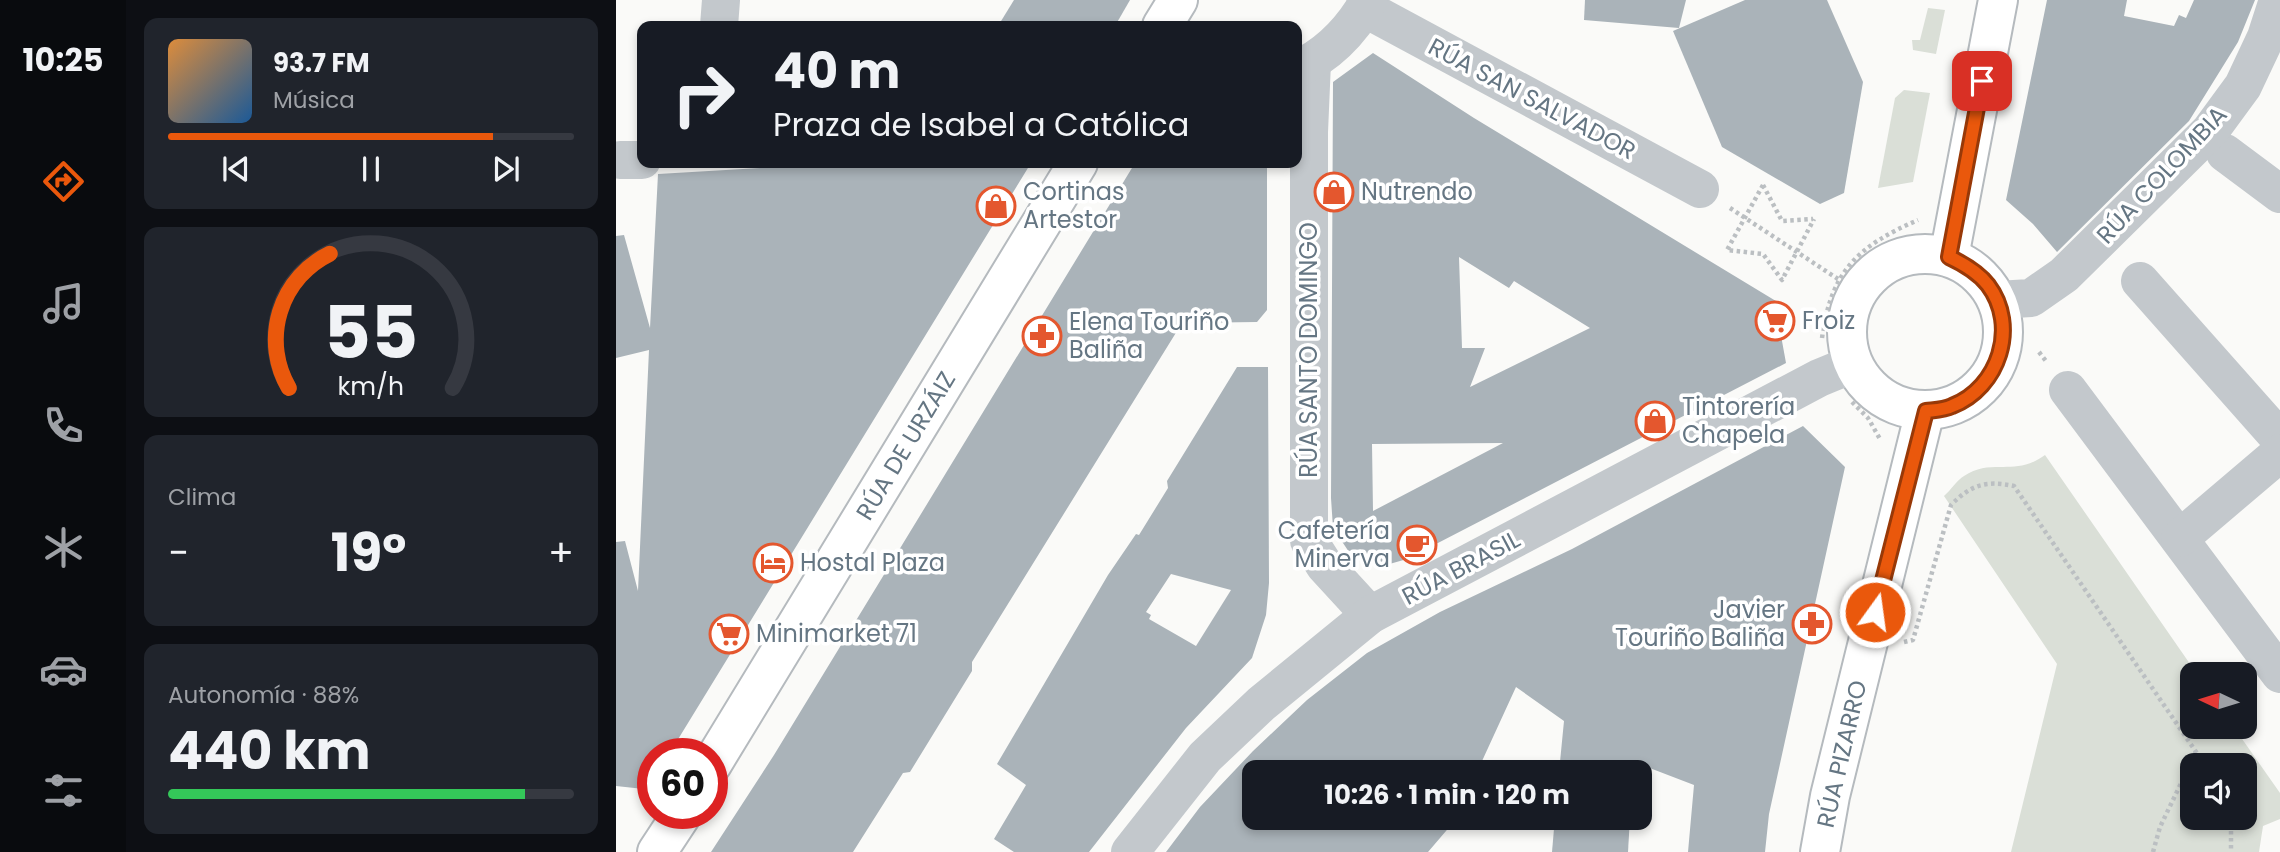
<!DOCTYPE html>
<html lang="es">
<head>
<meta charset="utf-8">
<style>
  :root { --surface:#171b24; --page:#20242c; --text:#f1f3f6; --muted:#9ea1a6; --line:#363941; --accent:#ea580c }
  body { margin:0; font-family:Poppins,sans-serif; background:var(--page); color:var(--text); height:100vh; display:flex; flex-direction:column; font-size:26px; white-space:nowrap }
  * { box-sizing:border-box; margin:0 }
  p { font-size:23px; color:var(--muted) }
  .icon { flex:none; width:38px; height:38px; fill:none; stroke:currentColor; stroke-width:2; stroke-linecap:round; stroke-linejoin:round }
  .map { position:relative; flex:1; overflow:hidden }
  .drawer { display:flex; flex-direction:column; gap:18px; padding:18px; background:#0d0f14; width:490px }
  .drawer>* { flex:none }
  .guide { position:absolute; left:21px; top:21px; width:665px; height:147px; border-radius:14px; box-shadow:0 4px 10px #0003; background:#171b24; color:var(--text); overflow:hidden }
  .needle { width:46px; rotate:274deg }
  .fabs { position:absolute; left:1564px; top:662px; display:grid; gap:14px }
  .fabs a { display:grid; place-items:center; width:77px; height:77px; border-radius:14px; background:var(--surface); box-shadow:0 4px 10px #0003; font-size:35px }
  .speed { position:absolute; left:21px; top:738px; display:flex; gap:14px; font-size:35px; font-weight:700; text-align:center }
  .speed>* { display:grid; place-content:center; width:91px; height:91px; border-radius:50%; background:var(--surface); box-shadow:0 4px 10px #0003; line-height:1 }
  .speed .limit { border:10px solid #d22; background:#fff; color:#111 }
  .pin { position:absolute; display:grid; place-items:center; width:60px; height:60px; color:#fff; margin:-30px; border-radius:14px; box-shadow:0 4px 10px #0006 }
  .me { position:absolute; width:77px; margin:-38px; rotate:14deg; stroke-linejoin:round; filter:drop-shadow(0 0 5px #0008) }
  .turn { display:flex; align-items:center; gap:24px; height:147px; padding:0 21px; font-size:32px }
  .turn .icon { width:91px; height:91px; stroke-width:2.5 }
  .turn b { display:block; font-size:49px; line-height:60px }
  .big { font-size:52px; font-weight:700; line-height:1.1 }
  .drawer .widget { flex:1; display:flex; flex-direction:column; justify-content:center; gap:10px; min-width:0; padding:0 24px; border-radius:14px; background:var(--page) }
  .drawer .dial { align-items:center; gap:0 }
  .dial svg { height:182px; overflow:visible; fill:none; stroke:var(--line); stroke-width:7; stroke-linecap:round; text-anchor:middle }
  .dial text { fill:var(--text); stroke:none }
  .song { display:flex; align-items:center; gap:21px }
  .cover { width:84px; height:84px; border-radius:10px; background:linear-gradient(135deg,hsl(30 70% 55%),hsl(210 70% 35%)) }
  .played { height:7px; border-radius:4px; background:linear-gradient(90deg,var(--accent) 80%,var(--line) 80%) }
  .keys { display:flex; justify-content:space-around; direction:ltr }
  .heat { display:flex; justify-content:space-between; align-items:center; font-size:38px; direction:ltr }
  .charge { height:10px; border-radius:5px; background:linear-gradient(90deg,#34c759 88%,var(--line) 0) }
  .trip { position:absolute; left:626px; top:760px; width:410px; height:70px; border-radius:14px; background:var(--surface); box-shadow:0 4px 10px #0003; font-weight:700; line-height:70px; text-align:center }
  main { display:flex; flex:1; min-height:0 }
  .dock { display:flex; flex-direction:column; width:126px; justify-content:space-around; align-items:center; background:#090b0e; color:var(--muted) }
  .dock .icon { width:49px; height:49px }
  .dock .on { color:var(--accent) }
  .dock b { font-size:32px; color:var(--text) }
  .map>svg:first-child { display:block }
  .green { fill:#dadfd7; fill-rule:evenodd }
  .building { fill:#aab3b9; fill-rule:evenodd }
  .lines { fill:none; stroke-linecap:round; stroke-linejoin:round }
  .major-casing { stroke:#b5babe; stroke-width:42 }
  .path { stroke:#bbbfc2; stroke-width:4.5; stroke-dasharray:3.5 3.5; stroke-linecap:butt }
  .minor { stroke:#c3c8cc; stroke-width:38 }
  .major { stroke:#fff; stroke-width:38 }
  .route-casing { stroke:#983908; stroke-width:18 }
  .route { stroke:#ea580c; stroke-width:12 }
  .labels { text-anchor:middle; stroke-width:7; stroke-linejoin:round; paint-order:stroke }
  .street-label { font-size:24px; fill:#657683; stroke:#fff }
  .poi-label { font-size:24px; fill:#657683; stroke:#fff; text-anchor:start }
</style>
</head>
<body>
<main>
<nav class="dock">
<b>10:25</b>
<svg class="icon on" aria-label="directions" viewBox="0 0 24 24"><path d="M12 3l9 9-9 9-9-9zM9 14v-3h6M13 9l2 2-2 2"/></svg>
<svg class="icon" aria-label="music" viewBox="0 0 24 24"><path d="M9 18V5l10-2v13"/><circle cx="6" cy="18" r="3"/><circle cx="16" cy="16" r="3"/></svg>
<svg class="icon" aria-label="phone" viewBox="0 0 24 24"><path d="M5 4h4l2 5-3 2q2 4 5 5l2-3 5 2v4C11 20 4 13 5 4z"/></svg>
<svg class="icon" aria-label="climate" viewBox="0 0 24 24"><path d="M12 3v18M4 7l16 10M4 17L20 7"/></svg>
<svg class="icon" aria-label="car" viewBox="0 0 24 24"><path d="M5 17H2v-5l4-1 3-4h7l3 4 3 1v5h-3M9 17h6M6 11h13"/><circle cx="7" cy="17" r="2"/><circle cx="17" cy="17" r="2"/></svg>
<svg class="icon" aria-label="filters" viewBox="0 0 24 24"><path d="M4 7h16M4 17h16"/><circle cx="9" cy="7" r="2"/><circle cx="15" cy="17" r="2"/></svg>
</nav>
<section class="drawer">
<div class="widget">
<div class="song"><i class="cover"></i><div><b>93.7 FM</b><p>Música</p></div></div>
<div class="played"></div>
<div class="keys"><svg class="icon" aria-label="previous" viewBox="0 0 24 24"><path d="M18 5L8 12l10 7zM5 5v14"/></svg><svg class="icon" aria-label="pause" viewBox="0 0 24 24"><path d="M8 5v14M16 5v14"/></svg><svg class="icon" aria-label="next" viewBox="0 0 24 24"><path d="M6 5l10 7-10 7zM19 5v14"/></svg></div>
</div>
<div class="widget dial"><svg viewBox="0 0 100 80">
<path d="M14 69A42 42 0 1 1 86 69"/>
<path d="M14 69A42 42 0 0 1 32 10" stroke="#ea580c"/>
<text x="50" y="56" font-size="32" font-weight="700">55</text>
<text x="50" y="72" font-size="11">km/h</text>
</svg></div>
<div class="widget"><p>Clima</p>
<div class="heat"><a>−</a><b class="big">19°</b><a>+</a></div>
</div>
<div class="widget"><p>Autonomía · 88%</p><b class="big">440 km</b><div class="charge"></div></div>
</section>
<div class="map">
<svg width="1664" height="852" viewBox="0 0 1664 852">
  <rect width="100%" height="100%" fill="#fafaf8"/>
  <g class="green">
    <polygon points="1312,8 1329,10 1320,54 1297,50 1296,40 1304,40"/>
    <polygon points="1288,90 1314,93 1297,182 1262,188 1279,98"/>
    <path d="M1429,455L1581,674H1577V726H1617L1664,793V819L1647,826L1643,852H1395L1441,664L1328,496C1335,490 1341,480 1348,476C1376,457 1398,478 1429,455ZM1577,765H1629V817H1577Z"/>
  </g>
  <g class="building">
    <polygon points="398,0 514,0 499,26 382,26"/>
    <polygon points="969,0 1070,0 1063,28 968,20"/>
    <polygon points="1129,0 1211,0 1247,82 1228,193 1204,204 1106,147 1057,31"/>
    <polygon points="1431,0 1511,0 1508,16 1558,26 1563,15 1570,18 1578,0 1639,0 1622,42 1573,121 1441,252 1417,224 1390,200"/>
    <path d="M757,53L858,118L1168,306L1166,341L1170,363L791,559L770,565L755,564L735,555L717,528L715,498L717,82ZM843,257L893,288L898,281L974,328L854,387L869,348H846ZM887,443L757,511L756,444Z"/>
    <polygon points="231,163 415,163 53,754 37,754 37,790 0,786 0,542 9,541 22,591 33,350 0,358 0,236 8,235 34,328 42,174"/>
    <polygon points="519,163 651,163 651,310 641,322 566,323 356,662 356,671 294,772 287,773 237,852 95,852 158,755"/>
    <path d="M621,367H652L653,583L650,615L636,658L570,728L473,852H398L378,839L410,785L381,764L492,575L520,534L523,535L552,488L551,481ZM555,574L615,590L580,646L533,619L535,615L530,612Z"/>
    <polygon points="1187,426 1229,467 1153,814 1149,852 1072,852 1078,785 1018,762 1018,772 943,772 948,721 900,687 861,772 639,772 639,817 842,817 812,852 550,852 584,807 637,751 691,700 751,653 824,612 956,549"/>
    <polygon points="939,817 1014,817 1012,852 936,852"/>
  </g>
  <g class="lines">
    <defs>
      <g id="major">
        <polyline points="546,26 562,0"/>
        <circle cx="1309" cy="332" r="78"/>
        <polyline points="1333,257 1382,0"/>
        <polyline points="96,764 462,163"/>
        <polyline points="41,852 66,814"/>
        <polyline points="1204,852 1214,796 1309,411"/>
      </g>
    </defs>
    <use href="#major" class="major-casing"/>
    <g class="path">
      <polyline points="1147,185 1111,250 1147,254 1166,280 1198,219"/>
      <polyline points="1147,185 1166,221 1197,219"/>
      <polyline points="1114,208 1222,279"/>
      <path d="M1206,338C1215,271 1242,246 1302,220"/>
      <polyline points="1423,352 1430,361"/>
      <polyline points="1236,402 1252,418 1264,439"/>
      <path d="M1288,642L1297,640L1335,505C1355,485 1369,480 1398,486L1589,765"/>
      <polyline points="1615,817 1615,852"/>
      <polyline points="1537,852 1544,827 1580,752"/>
    </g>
    <g class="minor">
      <polyline points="748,8 1084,189"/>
      <polyline points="103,26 105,0"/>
      <polyline points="696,62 693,132 693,541 709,566 754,615"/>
      <path d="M681,69C712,55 736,30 753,0"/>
      <polyline points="1609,153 1664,194"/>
      <polyline points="4,160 26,160"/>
      <polyline points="1524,281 1664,439"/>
      <polyline points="1381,300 1415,298 1448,275 1594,131 1627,86 1650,37 1662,0"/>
      <polyline points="1452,390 1664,674"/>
      <polyline points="1564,538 1664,453"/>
      <polyline points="514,852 589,757 645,704 754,615 1203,378 1237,364"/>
    </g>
    <use href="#major" class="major"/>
  </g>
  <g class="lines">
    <defs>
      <path id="route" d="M1259,612L1310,411C1318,410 1328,410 1336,406C1383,388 1403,326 1372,285C1362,272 1348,264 1333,257L1366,81"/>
    </defs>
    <use href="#route" class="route-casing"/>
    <use href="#route" class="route"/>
  </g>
  <defs>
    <symbol id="shop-ring" viewBox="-11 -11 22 22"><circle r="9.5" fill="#fff" stroke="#e4572e" stroke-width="1.5"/><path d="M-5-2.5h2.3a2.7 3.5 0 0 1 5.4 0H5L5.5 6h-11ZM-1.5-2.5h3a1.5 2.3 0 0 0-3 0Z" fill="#e4572e"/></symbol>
    <symbol id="supermarket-ring" viewBox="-11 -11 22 22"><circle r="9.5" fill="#fff" stroke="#e4572e" stroke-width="1.5"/><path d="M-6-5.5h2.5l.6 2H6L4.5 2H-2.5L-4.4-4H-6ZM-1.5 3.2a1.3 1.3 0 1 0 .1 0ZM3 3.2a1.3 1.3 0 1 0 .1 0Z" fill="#e4572e"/></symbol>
    <symbol id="pharmacy-ring" viewBox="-11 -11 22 22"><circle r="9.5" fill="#fff" stroke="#e4572e" stroke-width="1.5"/><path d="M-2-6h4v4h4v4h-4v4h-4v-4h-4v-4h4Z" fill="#e4572e"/></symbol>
    <symbol id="cafe-ring" viewBox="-11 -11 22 22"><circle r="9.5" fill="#fff" stroke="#e4572e" stroke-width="1.5"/><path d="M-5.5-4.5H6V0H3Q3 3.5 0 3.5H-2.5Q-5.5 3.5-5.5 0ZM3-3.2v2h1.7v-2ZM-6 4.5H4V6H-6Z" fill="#e4572e"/></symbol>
    <symbol id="hotel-ring" viewBox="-11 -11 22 22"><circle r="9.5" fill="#fff" stroke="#e4572e" stroke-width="1.5"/><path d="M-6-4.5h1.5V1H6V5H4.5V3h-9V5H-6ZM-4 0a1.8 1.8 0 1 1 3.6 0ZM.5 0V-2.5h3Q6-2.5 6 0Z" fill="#e4572e"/></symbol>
  </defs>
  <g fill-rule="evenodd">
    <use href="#shop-ring" x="696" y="170" width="44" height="44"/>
    <use href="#shop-ring" x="358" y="184" width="44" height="44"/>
    <use href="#supermarket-ring" x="1137" y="299" width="44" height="44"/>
    <use href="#pharmacy-ring" x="404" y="314" width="44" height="44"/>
    <use href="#shop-ring" x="1017" y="399" width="44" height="44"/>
    <use href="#cafe-ring" x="779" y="523" width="44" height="44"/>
    <use href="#hotel-ring" x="135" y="541" width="44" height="44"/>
    <use href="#pharmacy-ring" x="1174" y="602" width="44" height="44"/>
    <use href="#supermarket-ring" x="91" y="612" width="44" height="44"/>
  </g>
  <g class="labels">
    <g class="street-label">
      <text transform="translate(916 99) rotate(28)" y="8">RÚA SAN SALVADOR</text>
      <text transform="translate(1546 175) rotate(-47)" y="8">RÚA COLOMBIA</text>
      <text transform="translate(693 350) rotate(-90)" y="8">RÚA SANTO DOMINGO</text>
      <text transform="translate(290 446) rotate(-59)" y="8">RÚA DE URZÁIZ</text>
      <text transform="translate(845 568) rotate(-28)" y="8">RÚA BRASIL</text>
      <text transform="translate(1226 754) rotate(-77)" y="8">RÚA PIZARRO</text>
    </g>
    <g class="poi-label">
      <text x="407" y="200">Cortinas<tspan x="407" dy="28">Artestor</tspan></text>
      <text x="745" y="200">Nutrendo</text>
      <text x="1186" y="329">Froiz</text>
      <text x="453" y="330">Elena Touriño<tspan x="453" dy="28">Baliña</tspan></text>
      <text x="1066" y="415">Tintorería<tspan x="1066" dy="28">Chapela</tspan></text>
      <text x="774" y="539" text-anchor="end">Cafetería<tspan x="774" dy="28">Minerva</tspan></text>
      <text x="184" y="571">Hostal Plaza</text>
      <text x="1169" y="618" text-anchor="end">Javier<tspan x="1169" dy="28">Touriño Baliña</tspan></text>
      <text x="140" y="642">Minimarket 71</text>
    </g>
  </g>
</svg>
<div class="fabs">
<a><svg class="needle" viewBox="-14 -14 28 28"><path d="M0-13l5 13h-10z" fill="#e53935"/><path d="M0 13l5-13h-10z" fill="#9ea1a6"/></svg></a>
<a><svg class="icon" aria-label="sound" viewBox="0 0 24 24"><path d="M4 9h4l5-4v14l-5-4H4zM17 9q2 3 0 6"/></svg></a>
</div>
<div class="speed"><div class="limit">60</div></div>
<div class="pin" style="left:1366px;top:81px;background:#d93025"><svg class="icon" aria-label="arrive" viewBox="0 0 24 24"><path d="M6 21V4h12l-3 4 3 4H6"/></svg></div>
<svg class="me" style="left:1259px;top:612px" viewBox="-20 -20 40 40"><circle r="17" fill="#ea580c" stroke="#fff" stroke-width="3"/><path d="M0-11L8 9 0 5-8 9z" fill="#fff"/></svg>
<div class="trip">10:26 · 1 min · 120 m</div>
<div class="guide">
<div class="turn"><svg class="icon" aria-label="right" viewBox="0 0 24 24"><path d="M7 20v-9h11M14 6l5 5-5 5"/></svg><div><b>40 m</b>Praza de Isabel a Católica</div></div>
</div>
</div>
</main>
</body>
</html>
